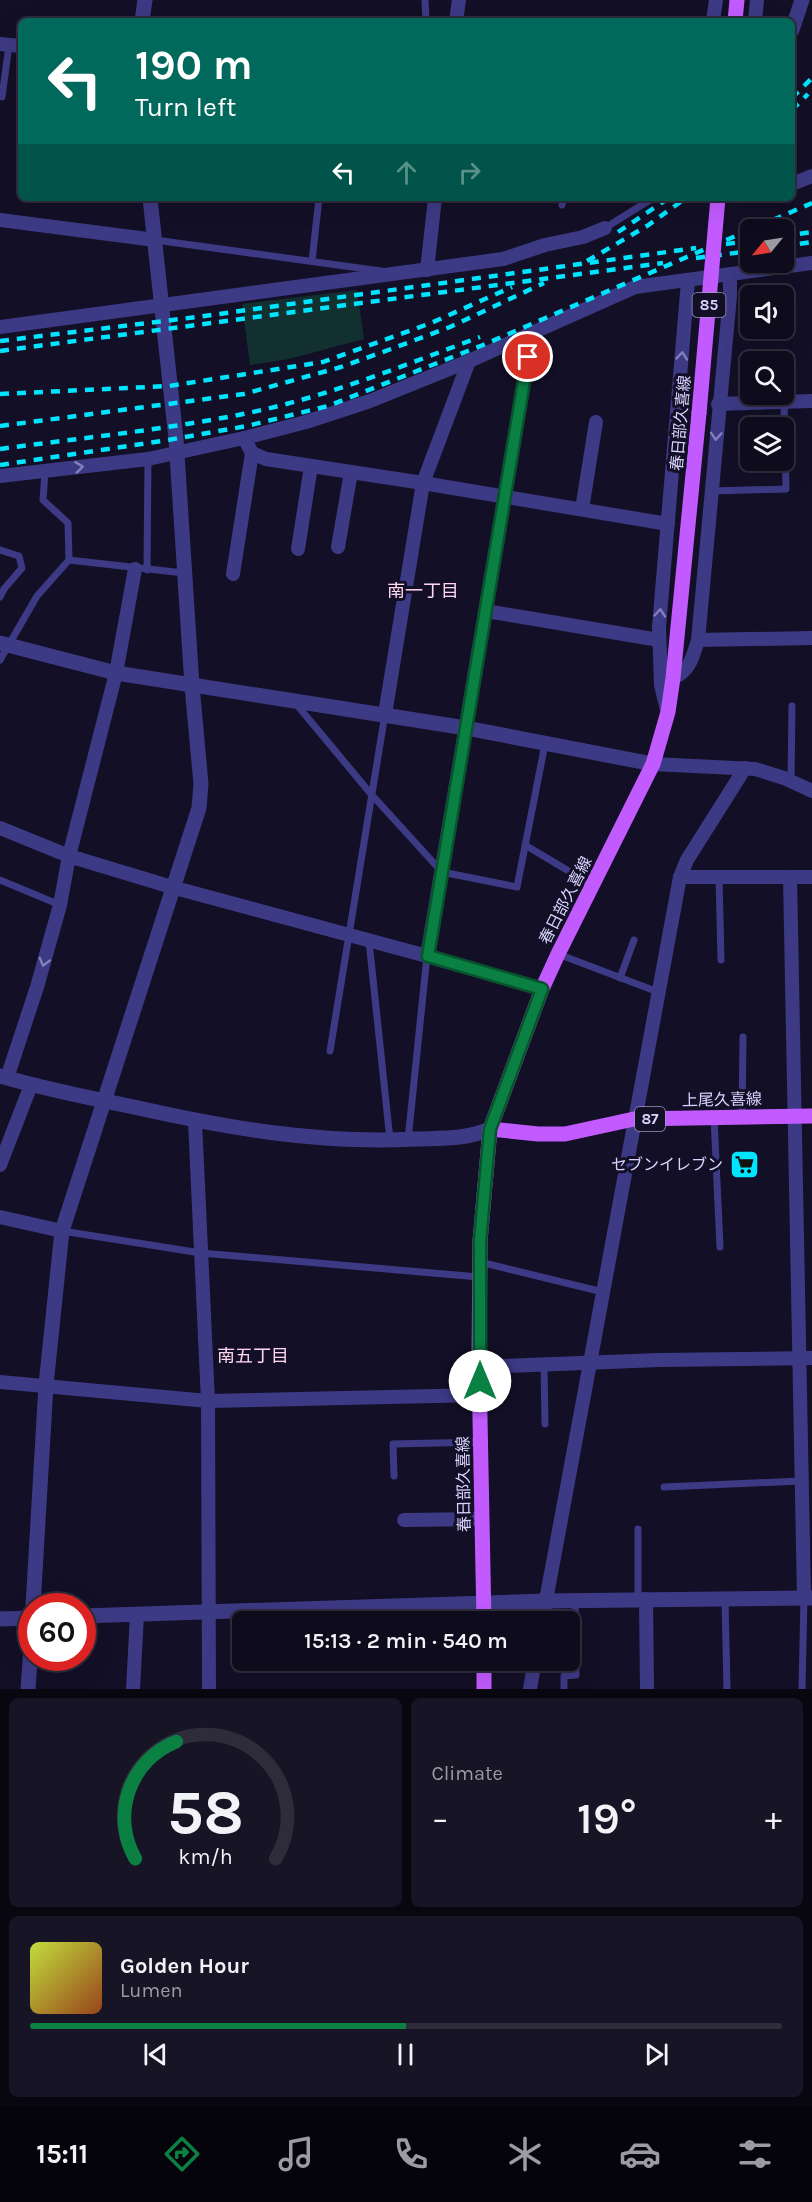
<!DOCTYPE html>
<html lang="en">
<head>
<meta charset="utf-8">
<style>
  :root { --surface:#0e0b1c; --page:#171425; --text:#f1f3f6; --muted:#9b9ba3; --line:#2e2b3b; --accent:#0b8043 }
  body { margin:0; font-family:Karla,"Noto Sans JP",sans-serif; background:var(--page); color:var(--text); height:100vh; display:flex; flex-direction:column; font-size:22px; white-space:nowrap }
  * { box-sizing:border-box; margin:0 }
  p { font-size:20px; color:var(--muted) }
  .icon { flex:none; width:33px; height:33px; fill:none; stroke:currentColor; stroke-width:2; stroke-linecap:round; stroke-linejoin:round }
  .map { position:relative; height:1689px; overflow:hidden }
  .sheet { display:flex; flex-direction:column; gap:9px; padding:9px; background:#08060f; flex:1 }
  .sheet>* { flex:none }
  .guide { position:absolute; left:18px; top:18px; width:777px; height:183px; border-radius:9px; box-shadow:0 6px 24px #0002,0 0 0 2px var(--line); background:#00695c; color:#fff; overflow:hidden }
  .needle { width:39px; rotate:240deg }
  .buttons { position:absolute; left:740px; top:219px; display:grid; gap:12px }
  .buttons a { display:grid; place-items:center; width:54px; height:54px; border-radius:9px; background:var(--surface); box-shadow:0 6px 24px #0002,0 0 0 2px var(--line); font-size:30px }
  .speed { position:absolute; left:18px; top:1593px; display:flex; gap:12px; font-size:30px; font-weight:700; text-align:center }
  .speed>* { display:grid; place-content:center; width:78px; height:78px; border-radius:50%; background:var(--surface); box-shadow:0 6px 24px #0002,0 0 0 2px var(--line); line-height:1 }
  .speed .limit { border:9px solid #d22; background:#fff; color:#111 }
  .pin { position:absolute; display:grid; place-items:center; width:51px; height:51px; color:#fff; margin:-26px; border:3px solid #fff; border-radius:50%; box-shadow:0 2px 6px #0007 }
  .me { position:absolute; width:66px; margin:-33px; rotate:0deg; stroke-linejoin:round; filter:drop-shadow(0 0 4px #0008) }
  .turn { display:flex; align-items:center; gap:21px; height:126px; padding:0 18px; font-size:27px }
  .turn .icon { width:78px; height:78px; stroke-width:2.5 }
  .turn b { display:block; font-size:42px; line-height:51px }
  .lanes { display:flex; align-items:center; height:57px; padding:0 18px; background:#0003; justify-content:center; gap:30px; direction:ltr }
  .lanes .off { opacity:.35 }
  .big { font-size:45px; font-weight:600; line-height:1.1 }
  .sheet .tile { flex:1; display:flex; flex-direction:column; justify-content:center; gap:9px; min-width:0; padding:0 21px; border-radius:9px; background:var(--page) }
  .sheet .dial { align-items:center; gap:0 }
  .dial svg { height:156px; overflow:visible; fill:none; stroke:var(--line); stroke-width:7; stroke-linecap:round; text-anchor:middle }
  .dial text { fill:var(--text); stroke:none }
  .song { display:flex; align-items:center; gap:18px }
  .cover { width:72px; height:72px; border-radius:9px; background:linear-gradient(135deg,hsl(70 70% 55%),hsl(20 70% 35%)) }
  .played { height:6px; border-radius:3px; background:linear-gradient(90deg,var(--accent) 50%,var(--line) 50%) }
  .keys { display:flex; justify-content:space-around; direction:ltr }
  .heat { display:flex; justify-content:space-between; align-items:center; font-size:33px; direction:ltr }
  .sheet .tiles { flex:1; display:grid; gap:9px; grid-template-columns:1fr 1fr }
  .tile:last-child { grid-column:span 2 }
  .trip { position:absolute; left:232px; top:1611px; width:348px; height:60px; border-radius:9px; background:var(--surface); box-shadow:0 6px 24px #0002,0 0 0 2px var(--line); font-weight:600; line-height:60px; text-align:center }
  .menu { display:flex; height:96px; justify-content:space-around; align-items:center; background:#06040b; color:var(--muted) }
  .menu .icon { width:42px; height:42px }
  .menu .selected { color:var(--accent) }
  .menu b { font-size:27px; color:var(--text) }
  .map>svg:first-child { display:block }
  .green { fill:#12302f }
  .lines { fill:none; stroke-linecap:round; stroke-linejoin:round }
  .service { stroke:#3d3a85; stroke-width:7 }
  .minor { stroke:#3d3a85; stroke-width:14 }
  .tertiary { stroke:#3d3a85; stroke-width:15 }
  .primary { stroke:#c25bff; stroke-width:15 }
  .rail { stroke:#00e5ff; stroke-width:4.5; stroke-dasharray:9 8; stroke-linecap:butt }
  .primary-bridge { stroke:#c25bff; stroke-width:15 }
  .oneway { stroke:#837fbc }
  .route-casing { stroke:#07532c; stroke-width:15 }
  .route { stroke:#0b8043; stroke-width:10 }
  .labels { text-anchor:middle; stroke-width:6; stroke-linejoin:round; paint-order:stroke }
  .shield { fill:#130f26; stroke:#9e99be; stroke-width:1.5 }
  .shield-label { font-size:15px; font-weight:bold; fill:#d9d4ff }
  .street-label { font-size:16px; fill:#d9d4ff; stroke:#130f26 }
  .poi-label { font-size:16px; fill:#d9d4ff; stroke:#130f26; text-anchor:end }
  .neighbourhood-label { font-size:18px; fill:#ffd6f0; stroke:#130f26 }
</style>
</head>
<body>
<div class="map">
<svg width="812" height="1689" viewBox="0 0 812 1689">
  <rect width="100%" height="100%" fill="#130f26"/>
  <polygon class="green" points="357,290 364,339 289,359 250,365 242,304"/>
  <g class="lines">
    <g class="service">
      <polyline points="425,0 426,21"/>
      <polyline points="2,97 9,45"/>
      <polyline points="562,205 563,198"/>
      <polyline points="605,228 653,198"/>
      <polyline points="155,240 381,271"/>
      <polyline points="312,261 319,198"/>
      <polyline points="45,471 43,500 68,523 69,560"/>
      <polyline points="712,491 786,489 784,402"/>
      <polyline points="0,550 19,556 22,568 4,589 0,597"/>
      <polyline points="147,570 148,459"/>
      <polyline points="0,660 37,596 69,560 184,573"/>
      <polyline points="297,705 371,794 442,872 517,887 545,744"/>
      <polyline points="791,781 792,706"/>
      <polyline points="525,845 592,885"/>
      <polyline points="719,877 721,960"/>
      <polyline points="0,880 60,905"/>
      <polyline points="369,941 390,1140"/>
      <polyline points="558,954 658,992"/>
      <polyline points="620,978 634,940"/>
      <polyline points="330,1051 385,714"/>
      <polyline points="714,1117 720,1247"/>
      <polyline points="742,1117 743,1037"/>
      <polyline points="408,1140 427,956"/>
      <polyline points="62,1231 201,1253 479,1277"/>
      <polyline points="480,1262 603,1292"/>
      <polyline points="544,1365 545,1424"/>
      <polyline points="394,1476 393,1444 481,1442"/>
      <polyline points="664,1487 801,1481"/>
      <polyline points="638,1529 638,1599"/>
      <polyline points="725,1599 727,1689"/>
      <polyline points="564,1689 564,1676 576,1675 575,1601"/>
      <polyline points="802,1689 804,1598"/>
    </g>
    <g class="minor">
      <polyline points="456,21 459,0"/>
      <polyline points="713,21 716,0"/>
      <polyline points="755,21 757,0"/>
      <polyline points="0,44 21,46"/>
      <polyline points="792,184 812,176"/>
      <polyline points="0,220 155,240"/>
      <polyline points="427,270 435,198"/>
      <polyline points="0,327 503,259 545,245 583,237 605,228"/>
      <polyline points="469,361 635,287 812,263"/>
      <polyline points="718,404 812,401"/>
      <polyline points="244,438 306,422 370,401 469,361 423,483 385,714"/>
      <polyline points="0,476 148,459 244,438 252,453 266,459 423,483 668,524"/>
      <polyline points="582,509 596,422"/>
      <polyline points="338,547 351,472"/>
      <polyline points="298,549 311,466"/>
      <polyline points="233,574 252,453"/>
      <polyline points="486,611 659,640"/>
      <polyline points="698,640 812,638"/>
      <path d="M673,678C690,671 693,656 698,640L730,296V274"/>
      <polyline points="667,710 661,685 659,627 688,281"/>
      <polyline points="653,764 755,769 784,778 812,791"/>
      <polyline points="0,828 69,856 175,888 427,956 542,989"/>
      <polyline points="680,877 812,877"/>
      <polyline points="790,877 804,1598"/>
      <polyline points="427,956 532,334"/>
      <polyline points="7,1078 37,987 60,905 69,856 116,673 135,569"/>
      <polyline points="195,1121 208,1401 209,1689"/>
      <polyline points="0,1165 31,1085"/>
      <polyline points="0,1217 62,1231"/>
      <polyline points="479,1367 659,1360 812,1358"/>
      <polyline points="0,1382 208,1401 480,1395"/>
      <polyline points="404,1520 482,1519"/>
      <polyline points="646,1599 647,1689"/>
      <polyline points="542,1622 680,877 687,860 745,768"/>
      <polyline points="133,1689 137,1615"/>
      <polyline points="530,1689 535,1660"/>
    </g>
    <g class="tertiary">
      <polyline points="142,21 145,0"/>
      <polyline points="792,30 802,0"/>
      <polyline points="0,643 116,673 466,728 653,764"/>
      <path d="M0,1076C44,1089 89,1098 134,1107C227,1128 318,1144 414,1139C442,1138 464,1140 490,1129"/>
      <polyline points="33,1606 46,1385 62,1231 199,808 201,784 192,686 176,439 150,198"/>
      <polyline points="82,1616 545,1601 812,1598"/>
      <polyline points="0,1619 32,1618"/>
      <polyline points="28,1689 32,1634"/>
    </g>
    <g class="primary">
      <polyline points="735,21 737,0"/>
      <polyline points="490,1129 538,1134 565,1134 634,1119 812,1116"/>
      <polyline points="484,1622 479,1367 480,1241 490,1129 542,989 558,954 653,764 668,712 673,678 699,413"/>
      <polyline points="484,1660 484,1689"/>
    </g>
    <g class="rail">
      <polyline points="792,98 812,78"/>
      <polyline points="792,110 808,94"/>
      <polyline points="618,232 669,198"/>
      <polyline points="783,236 812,232"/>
      <polyline points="726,244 750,241"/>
      <polyline points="783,246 812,242"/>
      <polyline points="696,258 750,251"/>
      <polyline points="587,261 647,226 686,198"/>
      <polyline points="0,341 197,317 696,248"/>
      <polyline points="0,351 663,263"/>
      <polyline points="0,394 169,386 323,362 431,323 512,287"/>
      <polyline points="0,426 244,394 341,367 391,349 450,327 544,283"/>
      <path d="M0,449C81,438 163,430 243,414C324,398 402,366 480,337"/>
      <polyline points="0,465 168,440 247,426 328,406 483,345 812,203"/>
    </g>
    <polyline class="primary-bridge" points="699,413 718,198"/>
  </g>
  <defs><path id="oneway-chevron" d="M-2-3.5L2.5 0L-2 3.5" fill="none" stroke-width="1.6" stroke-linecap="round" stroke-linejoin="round" transform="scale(1.5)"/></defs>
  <g class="oneway">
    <use href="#oneway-chevron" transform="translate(682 356) rotate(-85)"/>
    <use href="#oneway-chevron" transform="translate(716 436) rotate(94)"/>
    <use href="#oneway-chevron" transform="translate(79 467) rotate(-7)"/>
    <use href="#oneway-chevron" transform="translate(660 613) rotate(-85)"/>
    <use href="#oneway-chevron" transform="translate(44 962) rotate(105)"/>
  </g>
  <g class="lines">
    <defs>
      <polyline id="route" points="480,1381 480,1241 490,1129 542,989 428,956 528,357"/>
    </defs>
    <use href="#route" class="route-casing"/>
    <use href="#route" class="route"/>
  </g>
  <defs>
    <symbol id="supermarket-square" viewBox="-11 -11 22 22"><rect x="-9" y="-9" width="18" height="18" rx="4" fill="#00e5ff" stroke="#130f26"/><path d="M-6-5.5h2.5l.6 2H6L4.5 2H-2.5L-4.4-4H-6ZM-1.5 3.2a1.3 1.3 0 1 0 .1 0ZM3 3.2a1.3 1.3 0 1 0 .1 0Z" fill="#111"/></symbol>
  </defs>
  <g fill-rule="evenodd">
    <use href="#supermarket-square" x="728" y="1148" width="33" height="33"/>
  </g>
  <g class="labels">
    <g class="shield">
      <rect x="692.5" y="293" width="33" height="24" rx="4.5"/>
      <rect x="635" y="1107" width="30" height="24" rx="4.5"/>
    </g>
    <g class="shield-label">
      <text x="709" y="310">85</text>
      <text x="650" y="1124">87</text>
    </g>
    <g class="street-label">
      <text transform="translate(680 423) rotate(-85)" y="6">春日部久喜線</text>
      <text transform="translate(565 900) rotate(-63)" y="6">春日部久喜線</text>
      <text transform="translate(722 1099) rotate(-1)" y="6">上尾久喜線</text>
      <text transform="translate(463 1484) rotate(-91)" y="6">春日部久喜線</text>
    </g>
    <g class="poi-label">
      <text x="723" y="1170">セブンイレブン</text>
    </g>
    <g class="neighbourhood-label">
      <text x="423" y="597">南一丁目</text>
      <text x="253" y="1362">南五丁目</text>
    </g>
  </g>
</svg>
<div class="buttons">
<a><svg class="needle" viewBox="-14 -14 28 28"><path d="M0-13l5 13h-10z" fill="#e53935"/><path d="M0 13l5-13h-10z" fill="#9b9ba3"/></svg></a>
<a><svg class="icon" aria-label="sound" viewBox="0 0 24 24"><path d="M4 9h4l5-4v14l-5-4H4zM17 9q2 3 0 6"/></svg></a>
<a><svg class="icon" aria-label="search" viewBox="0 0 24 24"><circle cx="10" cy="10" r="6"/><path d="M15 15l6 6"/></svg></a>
<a><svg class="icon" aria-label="layers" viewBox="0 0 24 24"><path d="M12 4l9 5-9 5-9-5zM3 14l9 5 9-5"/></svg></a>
</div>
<div class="speed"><div class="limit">60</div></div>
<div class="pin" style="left:528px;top:357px;background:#d93025"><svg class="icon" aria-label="arrive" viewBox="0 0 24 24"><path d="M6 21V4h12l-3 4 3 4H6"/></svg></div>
<svg class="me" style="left:480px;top:1381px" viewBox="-20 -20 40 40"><circle r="19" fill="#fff"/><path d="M0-13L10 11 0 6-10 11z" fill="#0b8043"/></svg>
<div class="trip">15:13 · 2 min · 540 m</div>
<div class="guide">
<div class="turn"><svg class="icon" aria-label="left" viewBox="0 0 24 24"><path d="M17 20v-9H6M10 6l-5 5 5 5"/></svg><div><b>190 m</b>Turn left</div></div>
<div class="lanes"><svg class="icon" aria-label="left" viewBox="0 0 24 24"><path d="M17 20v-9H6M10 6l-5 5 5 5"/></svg><svg class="icon off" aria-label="ahead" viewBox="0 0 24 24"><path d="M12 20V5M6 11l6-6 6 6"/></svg><svg class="icon off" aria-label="right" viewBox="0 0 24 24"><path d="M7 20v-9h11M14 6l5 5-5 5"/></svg></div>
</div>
</div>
<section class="sheet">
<div class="tiles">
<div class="tile dial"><svg viewBox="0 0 100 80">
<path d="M14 69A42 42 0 1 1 86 69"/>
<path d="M14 69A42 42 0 0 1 35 9" stroke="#0b8043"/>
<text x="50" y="56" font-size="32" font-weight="700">58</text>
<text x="50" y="72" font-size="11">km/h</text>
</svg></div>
<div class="tile"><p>Climate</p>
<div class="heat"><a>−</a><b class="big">19°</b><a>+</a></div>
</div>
<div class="tile">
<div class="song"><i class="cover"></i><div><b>Golden Hour</b><p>Lumen</p></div></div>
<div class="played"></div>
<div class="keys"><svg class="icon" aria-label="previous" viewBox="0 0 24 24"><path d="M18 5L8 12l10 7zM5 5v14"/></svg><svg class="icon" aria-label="pause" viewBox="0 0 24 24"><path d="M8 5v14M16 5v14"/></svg><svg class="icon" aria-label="next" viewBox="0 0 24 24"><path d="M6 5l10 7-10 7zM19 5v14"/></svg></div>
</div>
</div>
</section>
<nav class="menu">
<b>15:11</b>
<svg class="icon selected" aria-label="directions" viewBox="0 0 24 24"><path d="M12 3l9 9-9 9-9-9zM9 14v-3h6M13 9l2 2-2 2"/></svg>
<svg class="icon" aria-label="music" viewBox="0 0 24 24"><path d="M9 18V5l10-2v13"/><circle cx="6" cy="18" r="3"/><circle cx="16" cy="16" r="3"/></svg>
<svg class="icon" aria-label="phone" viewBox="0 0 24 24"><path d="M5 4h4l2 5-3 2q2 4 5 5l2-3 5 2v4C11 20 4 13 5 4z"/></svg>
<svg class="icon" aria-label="climate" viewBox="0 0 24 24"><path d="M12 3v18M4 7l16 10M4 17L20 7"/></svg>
<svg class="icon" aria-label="car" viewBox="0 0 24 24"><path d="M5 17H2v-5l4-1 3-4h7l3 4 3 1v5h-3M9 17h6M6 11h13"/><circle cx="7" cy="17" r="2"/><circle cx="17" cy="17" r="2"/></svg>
<svg class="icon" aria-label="filters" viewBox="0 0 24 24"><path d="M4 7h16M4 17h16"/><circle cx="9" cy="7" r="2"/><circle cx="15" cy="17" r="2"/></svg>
</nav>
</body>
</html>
